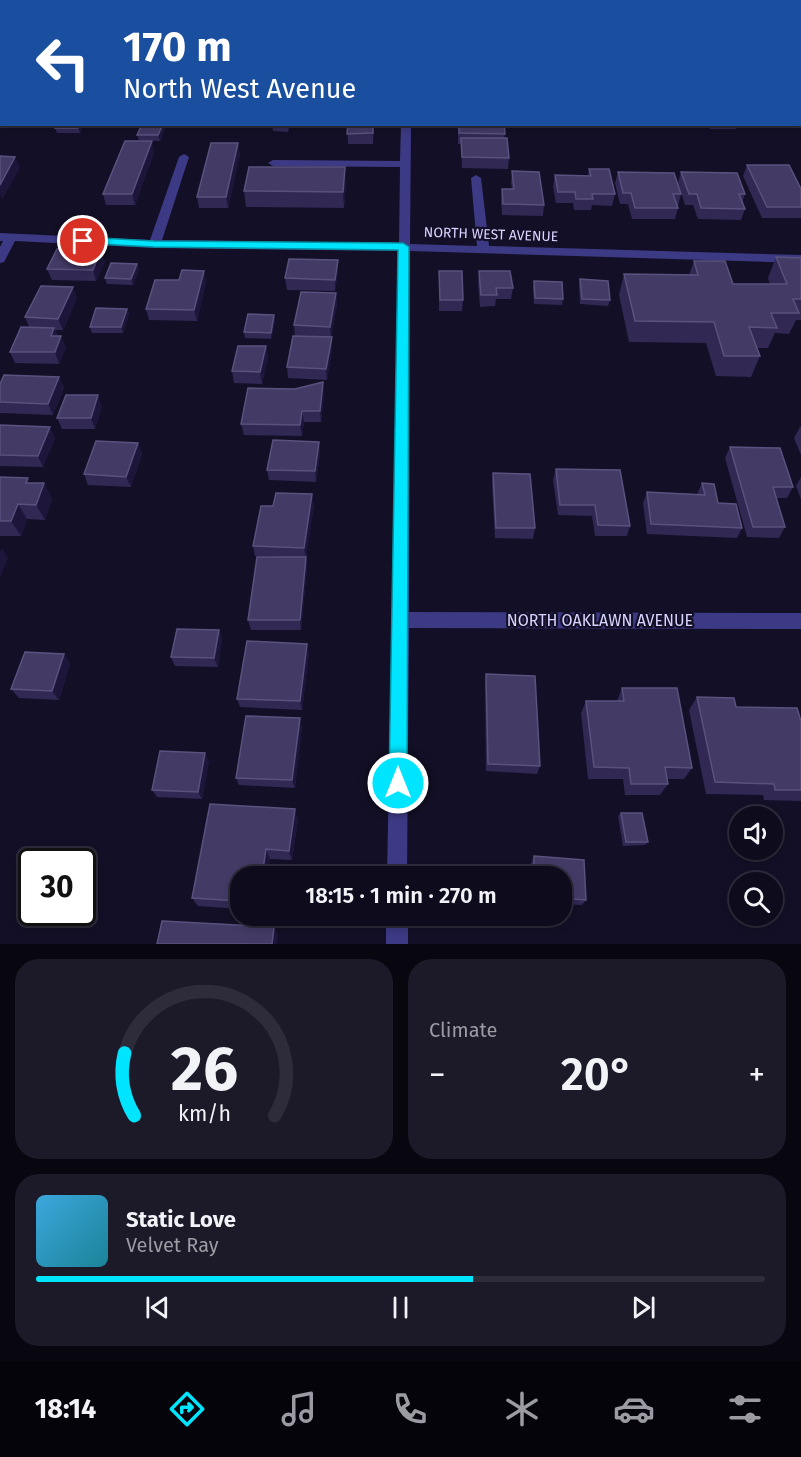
<!DOCTYPE html>
<html lang="en">
<head>
<meta charset="utf-8">
<style>
  :root { --surface:#0e0b1c; --page:#1c1929; --text:#f1f3f6; --muted:#9b9ba3; --line:#2e2b3b; --accent:#00e5ff }
  body { margin:0; font-family:"Fira Sans",sans-serif; background:var(--page); color:var(--text); height:100vh; display:flex; flex-direction:column; font-size:22px; white-space:nowrap }
  * { box-sizing:border-box; margin:0 }
  p { font-size:20px; color:var(--muted) }
  .icon { flex:none; width:33px; height:33px; fill:none; stroke:currentColor; stroke-width:2; stroke-linecap:round; stroke-linejoin:round }
  .map { position:relative; height:944px; overflow:hidden }
  .panel { display:flex; flex-direction:column; gap:15px; padding:15px; background:#08060f; flex:1 }
  .panel>* { flex:none }
  .hud { position:absolute; left:0px; top:0px; width:801px; height:126px; box-shadow:0 3px 9px #0003,0 0 0 2px var(--line); background:#1a4fa0; color:#fff; overflow:hidden }
  .tools { position:absolute; left:729px; top:806px; display:grid; gap:12px }
  .tools a { display:grid; place-items:center; width:54px; height:54px; border-radius:50%; background:var(--surface); box-shadow:0 3px 9px #0003,0 0 0 2px var(--line); font-size:30px }
  .speed { position:absolute; left:18px; top:848px; display:flex; gap:12px; font-size:30px; font-weight:700; text-align:center }
  .speed>* { display:grid; place-content:center; width:78px; height:78px; border-radius:50%; background:var(--surface); box-shadow:0 3px 9px #0003,0 0 0 2px var(--line); line-height:1 }
  .speed .limit { border:3px solid #111; border-radius:9px; background:#fff; color:#111 }
  .pin { position:absolute; display:grid; place-items:center; width:51px; height:51px; color:#fff; margin:-26px; border:3px solid #fff; border-radius:50%; box-shadow:0 2px 6px #0007 }
  .me { position:absolute; width:66px; margin:-33px; rotate:0deg; stroke-linejoin:round; filter:drop-shadow(0 0 4px #0008) }
  .turn { display:flex; align-items:center; gap:21px; height:126px; padding:0 24px; font-size:27px }
  .turn .icon { width:78px; height:78px; stroke-width:2.5 }
  .turn b { display:block; font-size:42px; line-height:51px }
  .big { font-size:45px; font-weight:600; line-height:1.1 }
  .panel .widget { flex:1; display:flex; flex-direction:column; justify-content:center; gap:9px; min-width:0; padding:0 21px; border-radius:24px; background:var(--page) }
  .panel .dial { align-items:center; gap:0 }
  .dial svg { height:156px; overflow:visible; fill:none; stroke:var(--line); stroke-width:7; stroke-linecap:round; text-anchor:middle }
  .dial text { fill:var(--text); stroke:none }
  .song { display:flex; align-items:center; gap:18px }
  .cover { width:72px; height:72px; border-radius:9px; background:linear-gradient(135deg,hsl(200 70% 55%),hsl(190 70% 35%)) }
  .played { height:6px; border-radius:3px; background:linear-gradient(90deg,var(--accent) 60%,var(--line) 60%) }
  .keys { display:flex; justify-content:space-around; direction:ltr }
  .heat { display:flex; justify-content:space-between; align-items:center; font-size:33px; direction:ltr }
  .panel .tiles { flex:1; display:grid; gap:15px; grid-template-columns:1fr 1fr }
  .widget:last-child { grid-column:span 2 }
  .trip { position:absolute; left:230px; top:866px; width:342px; height:60px; border-radius:24px; background:var(--surface); box-shadow:0 3px 9px #0003,0 0 0 2px var(--line); font-weight:600; line-height:60px; text-align:center }
  .tab-bar { display:flex; height:96px; justify-content:space-around; align-items:center; background:#06040b; color:var(--muted) }
  .tab-bar .icon { width:42px; height:42px }
  .tab-bar .selected { color:var(--accent) }
  .tab-bar b { font-size:27px; color:var(--text) }
  .map>svg:first-child { display:block }
  .lines { fill:none; stroke-linecap:round; stroke-linejoin:round }
  .minor { fill:#3d3a85; fill-rule:evenodd }
  .wall { fill:#312854 }
  .shaded-wall { fill:#1d163a }
  .building { fill:#433a66; stroke:#5a527e; stroke-width:1.5 }
  .route { fill:#00e5ff; stroke:#0095a6; stroke-width:1.5 }
  .labels { text-anchor:middle; stroke-width:4.5; stroke-linejoin:round; paint-order:stroke }
  .far-street-label { font-size:14px; fill:#d9d4ff; stroke:#130f26 }
  .street-label { font-size:16px; fill:#d9d4ff; stroke:#130f26 }
</style>
</head>
<body>
<div class="map">
<svg width="801" height="944" viewBox="0 0 801 944">
  <rect width="100%" height="100%" fill="#130f26"/>
  <g class="lines">
    <g class="minor">
      <rect x="403" y="0" width="8" height="2"/>
      <rect x="0" y="67" width="2" height="6"/>
      <rect x="800" y="71" width="1" height="6"/>
      <polygon points="401,124 411,124 410,244 477,246 471,178 476,175 481,178 489,246 801,255 801,263 410,251 409,612 801,613 801,629 409,628 407,876 387,876 399,251 155,248 15,241 4,262 0,263 0,247 3,241 0,241 0,233 150,240 179,157 184,154 189,157 162,240 399,243 400,167 273,166 268,163 273,160 400,161"/>
      <rect x="386" y="915" width="22" height="29"/>
    </g>
  </g>
  <g class="wall">
    <polygon points="323,0 341,0 341,2 323,1"/>
    <rect x="693" y="0" width="17" height="2"/>
    <polygon points="745,0 801,0 801,60 800,60 800,2 744,2"/>
    <rect x="800" y="88" width="1" height="35"/>
    <polygon points="56,124 84,124 80,133 57,133 55,128"/>
    <polygon points="272,124 290,124 288,132 273,131"/>
    <polygon points="347,124 374,124 373,144 348,144"/>
    <polygon points="458,124 505,134 504,138 509,158 508,169 462,168 461,144 458,144"/>
    <polygon points="708,124 737,124 736,129 710,129"/>
    <polygon points="165,128 160,141 139,140 137,135"/>
    <polygon points="154,152 135,205 106,205 103,194"/>
    <polygon points="240,154 228,208 199,208 197,197"/>
    <polygon points="747,165 801,189 801,218 762,218 743,176"/>
    <polygon points="589,169 615,194 612,206 592,205 591,210 574,210 573,203 556,203 553,187 555,175 588,176"/>
    <polygon points="512,171 544,205 543,216 502,215 501,201 502,189 512,189 511,183"/>
    <polygon points="618,172 681,194 678,206 677,206 678,208 675,219 632,219 628,204 620,204 615,183"/>
    <polygon points="681,172 745,194 742,203 745,209 741,220 698,219 693,205 685,205 678,183"/>
    <polygon points="346,183 344,208 246,207 244,191"/>
    <polygon points="776,257 801,258 801,320 796,320 789,334 775,333 768,348 757,348 760,356 751,377 716,376 706,343 629,342 619,295 624,274 689,275 694,261 733,284 770,284 768,278"/>
    <polygon points="338,260 338,271 335,291 287,290 285,278"/>
    <polygon points="105,261 96,281 52,280 47,269"/>
    <polygon points="139,269 133,285 107,284 105,278"/>
    <polygon points="204,271 206,282 197,321 149,320 146,309"/>
    <polygon points="439,271 463,300 462,311 439,311"/>
    <polygon points="479,271 513,288 511,299 496,299 495,306 480,307 478,283"/>
    <polygon points="580,279 610,300 608,306 580,304 579,285"/>
    <polygon points="534,281 563,299 562,305 534,304 533,287"/>
    <polygon points="336,293 337,305 331,337 332,349 327,380 288,378 287,367 295,336 294,325"/>
    <polygon points="77,298 63,330 55,330 58,336 66,347 59,364 15,363 10,352 29,327 25,317"/>
    <polygon points="127,309 129,314 123,333 92,333 90,327"/>
    <polygon points="274,315 275,321 271,339 245,338 244,332"/>
    <polygon points="266,346 268,358 262,384 234,383 232,371"/>
    <polygon points="59,377 64,388 53,415 0,413 0,402"/>
    <polygon points="323,382 324,394 321,422 304,422 302,436 244,435 241,424 295,389"/>
    <polygon points="102,406 95,429 62,429 57,418"/>
    <polygon points="0,425 55,438 43,467 0,466"/>
    <polygon points="800,427 801,427 801,455 794,438"/>
    <polygon points="319,442 320,453 316,482 269,480 267,470"/>
    <polygon points="138,443 142,454 131,487 88,485 84,474"/>
    <polygon points="730,447 793,487 787,498 776,498 785,527 779,538 747,537 725,458"/>
    <polygon points="556,469 630,526 627,536 595,536 592,516 558,515 553,480"/>
    <polygon points="493,473 535,528 533,539 495,538 492,484"/>
    <polygon points="0,477 31,483 44,483 52,499 45,520 27,519 21,536 0,536"/>
    <polygon points="801,477 801,499 796,486"/>
    <polygon points="702,483 718,503 742,528 737,538 647,534 643,503 647,492 697,494"/>
    <polygon points="314,505 306,557 307,567 301,630 251,630 248,620 279,557 255,556 253,546 273,506"/>
    <polygon points="219,630 222,639 218,667 175,666 171,657"/>
    <polygon points="309,653 302,710 240,707 237,699"/>
    <polygon points="70,663 59,700 19,698 11,689"/>
    <polygon points="486,674 540,766 537,774 486,771 485,683"/>
    <polygon points="622,688 692,768 684,779 667,779 668,784 660,795 625,795 623,779 588,779 581,713 586,701 617,701"/>
    <polygon points="697,697 801,721 801,801 764,800 763,795 706,794 689,710"/>
    <polygon points="302,727 295,788 239,785 236,778"/>
    <polygon points="209,761 202,799 157,797 152,790"/>
    <polygon points="621,813 648,842 645,845 623,846 618,816"/>
    <polygon points="298,819 292,860 270,859 240,876 240,909 198,906 192,898"/>
    <polygon points="534,856 584,860 586,900 582,905 561,904 561,876 531,876 531,863"/>
  </g>
  <g class="shaded-wall">
    <polygon points="2,97 2,110 0,106 0,100"/>
    <polygon points="80,124 84,124 80,133 78,128"/>
    <polygon points="163,124 164,124 165,128 160,141 158,135"/>
    <polygon points="152,141 154,152 135,205 132,194"/>
    <polygon points="238,143 240,154 228,208 226,197"/>
    <polygon points="15,157 20,168 2,200 0,194 0,185"/>
    <polygon points="345,167 346,183 344,208 343,192"/>
    <polygon points="101,250 105,261 96,281 93,270"/>
    <polygon points="338,260 338,271 335,291 335,280"/>
    <polygon points="137,264 139,269 133,285 131,279"/>
    <polygon points="204,271 206,282 197,321 194,310"/>
    <polygon points="73,287 77,298 63,330 58,319"/>
    <polygon points="336,293 337,305 331,338 330,327"/>
    <polygon points="127,309 129,314 123,333 121,327"/>
    <polygon points="274,315 275,321 271,339 271,333"/>
    <polygon points="54,328 59,339 51,336"/>
    <polygon points="61,336 66,347 59,364 55,352"/>
    <polygon points="332,337 332,349 327,380 326,369"/>
    <polygon points="266,346 268,358 262,384 260,372"/>
    <polygon points="59,377 64,388 53,415 48,404"/>
    <polygon points="323,382 324,394 321,422 320,411"/>
    <polygon points="98,395 102,406 95,429 91,418"/>
    <polygon points="302,411 304,422 302,436 300,425"/>
    <polygon points="50,427 55,438 43,467 38,456"/>
    <polygon points="319,442 320,453 316,482 315,471"/>
    <polygon points="138,443 142,454 131,487 126,477"/>
    <polygon points="44,483 52,499 45,520 36,505"/>
    <polygon points="312,494 314,505 306,558 304,548"/>
    <polygon points="18,504 27,519 21,536 11,521"/>
    <polygon points="2,548 8,558 0,578 0,552"/>
    <polygon points="306,557 307,567 301,630 300,620"/>
    <polygon points="219,630 222,639 218,667 214,658"/>
    <polygon points="307,644 309,653 302,710 300,701"/>
    <polygon points="64,654 70,663 59,700 52,691"/>
    <polygon points="300,718 302,727 295,788 292,780"/>
    <polygon points="205,753 209,761 202,799 198,792"/>
    <polygon points="295,809 298,819 292,860 289,851"/>
    <polygon points="266,849 270,859 268,876 262,876"/>
    <polygon points="274,927 278,934 277,944 272,944"/>
  </g>
  <g class="building">
    <polygon points="143,0 161,0 160,2 143,2"/>
    <rect x="456" y="0" width="42" height="2"/>
    <polygon points="747,0 801,0 801,45 800,45 800,2 748,2"/>
    <rect x="0" y="32" width="2" height="13"/>
    <polygon points="0,80 2,80 2,97 0,100"/>
    <rect x="800" y="88" width="1" height="24"/>
    <polygon points="56,124 80,124 78,128 55,128"/>
    <polygon points="142,124 163,124 158,135 137,135"/>
    <rect x="272" y="124" width="16" height="2"/>
    <polygon points="348,124 373,124 373,133 347,134"/>
    <polygon points="459,124 504,124 505,134 459,133"/>
    <polygon points="461,138 507,138 509,158 462,157"/>
    <polygon points="125,141 152,141 132,194 103,194"/>
    <polygon points="211,143 238,143 226,197 197,197"/>
    <polygon points="0,156 15,157 0,185"/>
    <polygon points="747,165 789,165 801,189 801,207 767,207"/>
    <polygon points="249,167 345,167 343,192 244,191"/>
    <polygon points="589,169 609,169 615,194 592,194 593,199 576,199 575,192 558,192 555,175 591,176"/>
    <polygon points="512,171 539,172 544,205 503,204 502,189 514,189"/>
    <polygon points="618,172 674,173 681,194 673,194 678,208 635,208 631,193 623,193"/>
    <polygon points="681,172 737,173 745,194 739,194 745,209 701,208 697,194 689,194"/>
    <polygon points="57,249 101,250 93,270 47,269"/>
    <polygon points="776,257 801,258 801,299 793,299 799,313 771,313 777,328 749,327 760,356 724,356 714,322 635,321 624,274 698,275 694,261 725,261 733,284 787,284"/>
    <polygon points="289,259 338,260 335,280 285,278"/>
    <polygon points="111,263 137,264 131,279 105,278"/>
    <polygon points="182,270 204,271 194,310 146,309 155,280 179,280"/>
    <polygon points="439,271 462,271 463,300 440,300"/>
    <polygon points="479,271 510,271 513,288 496,288 497,295 481,295"/>
    <polygon points="580,279 608,281 610,300 582,299"/>
    <polygon points="534,281 562,282 563,299 535,298"/>
    <polygon points="41,286 73,287 58,319 25,317"/>
    <polygon points="301,292 336,293 330,327 294,325"/>
    <polygon points="96,308 127,309 121,327 90,327"/>
    <polygon points="248,314 274,315 271,333 244,332"/>
    <polygon points="21,327 54,328 51,336 61,336 55,352 10,352"/>
    <polygon points="293,336 332,337 326,369 287,367"/>
    <polygon points="238,346 266,346 260,372 232,371"/>
    <polygon points="4,375 59,377 48,404 0,402 0,384"/>
    <polygon points="323,382 320,411 302,411 300,425 241,424 248,388 295,389"/>
    <polygon points="66,395 98,395 91,418 57,418"/>
    <polygon points="0,425 50,427 38,456 0,455"/>
    <polygon points="273,440 319,442 315,471 267,470"/>
    <polygon points="96,441 138,443 126,477 84,474"/>
    <polygon points="730,447 780,448 793,487 773,487 785,527 753,527"/>
    <polygon points="556,469 620,470 630,526 598,525 595,505 560,505"/>
    <polygon points="493,473 530,474 535,528 496,528"/>
    <polygon points="0,477 28,478 26,483 44,483 36,505 18,504 11,521 0,521"/>
    <polygon points="702,483 714,484 718,503 736,504 742,528 651,524 647,492 705,495"/>
    <polygon points="276,493 312,494 304,548 253,546 261,506 273,506"/>
    <polygon points="257,557 306,557 300,620 248,620"/>
    <polygon points="177,629 219,630 214,658 171,657"/>
    <polygon points="247,641 307,644 300,701 237,699"/>
    <polygon points="25,652 64,654 52,691 11,689"/>
    <polygon points="486,674 535,676 540,766 488,764"/>
    <polygon points="622,688 677,688 692,768 665,767 668,784 631,784 629,768 594,767 586,701 624,701"/>
    <polygon points="697,697 734,698 736,707 797,708 801,721 801,790 775,790 774,784 715,782"/>
    <polygon points="246,716 300,718 292,780 236,778"/>
    <polygon points="160,751 205,753 198,792 152,790"/>
    <polygon points="210,804 295,809 289,851 266,849 262,876 240,876 240,901 192,898"/>
    <polygon points="621,813 642,813 648,842 626,842"/>
    <polygon points="534,856 584,860 586,900 561,898 561,876 534,876"/>
    <polygon points="162,921 274,927 272,944 157,944"/>
  </g>
  <polygon class="route" points="83,237 154,241 403,243 409,247 407,783 404,789 398,792 392,789 389,783 398,250 154,247 79,243 77,241"/>
  <g class="labels">
    <g class="far-street-label">
      <text transform="translate(491 234) rotate(2)" y="5">NORTH WEST AVENUE</text>
    </g>
    <g class="street-label">
      <text x="600" y="626">NORTH OAKLAWN AVENUE</text>
    </g>
  </g>
</svg>
<div class="tools">
<a><svg class="icon" aria-label="sound" viewBox="0 0 24 24"><path d="M4 9h4l5-4v14l-5-4H4zM17 9q2 3 0 6"/></svg></a>
<a><svg class="icon" aria-label="search" viewBox="0 0 24 24"><circle cx="10" cy="10" r="6"/><path d="M15 15l6 6"/></svg></a>
</div>
<div class="speed"><div class="limit">30</div></div>
<div class="pin" style="left:83px;top:241px;background:#d93025"><svg class="icon" aria-label="arrive" viewBox="0 0 24 24"><path d="M6 21V4h12l-3 4 3 4H6"/></svg></div>
<svg class="me" style="left:398px;top:783px" viewBox="-20 -20 40 40"><circle r="17" fill="#00e5ff" stroke="#fff" stroke-width="3"/><path d="M0-11L8 9 0 5-8 9z" fill="#fff"/></svg>
<div class="trip">18:15 · 1 min · 270 m</div>
<div class="hud">
<div class="turn"><svg class="icon" aria-label="left" viewBox="0 0 24 24"><path d="M17 20v-9H6M10 6l-5 5 5 5"/></svg><div><b>170 m</b>North West Avenue</div></div>
</div>
</div>
<section class="panel">
<div class="tiles">
<div class="widget dial"><svg viewBox="0 0 100 80">
<path d="M14 69A42 42 0 1 1 86 69"/>
<path d="M14 69A42 42 0 0 1 9 37" stroke="#00e5ff"/>
<text x="50" y="56" font-size="32" font-weight="700">26</text>
<text x="50" y="72" font-size="11">km/h</text>
</svg></div>
<div class="widget"><p>Climate</p>
<div class="heat"><a>−</a><b class="big">20°</b><a>+</a></div>
</div>
<div class="widget">
<div class="song"><i class="cover"></i><div><b>Static Love</b><p>Velvet Ray</p></div></div>
<div class="played"></div>
<div class="keys"><svg class="icon" aria-label="previous" viewBox="0 0 24 24"><path d="M18 5L8 12l10 7zM5 5v14"/></svg><svg class="icon" aria-label="pause" viewBox="0 0 24 24"><path d="M8 5v14M16 5v14"/></svg><svg class="icon" aria-label="next" viewBox="0 0 24 24"><path d="M6 5l10 7-10 7zM19 5v14"/></svg></div>
</div>
</div>
</section>
<nav class="tab-bar">
<b>18:14</b>
<svg class="icon selected" aria-label="directions" viewBox="0 0 24 24"><path d="M12 3l9 9-9 9-9-9zM9 14v-3h6M13 9l2 2-2 2"/></svg>
<svg class="icon" aria-label="music" viewBox="0 0 24 24"><path d="M9 18V5l10-2v13"/><circle cx="6" cy="18" r="3"/><circle cx="16" cy="16" r="3"/></svg>
<svg class="icon" aria-label="phone" viewBox="0 0 24 24"><path d="M5 4h4l2 5-3 2q2 4 5 5l2-3 5 2v4C11 20 4 13 5 4z"/></svg>
<svg class="icon" aria-label="climate" viewBox="0 0 24 24"><path d="M12 3v18M4 7l16 10M4 17L20 7"/></svg>
<svg class="icon" aria-label="car" viewBox="0 0 24 24"><path d="M5 17H2v-5l4-1 3-4h7l3 4 3 1v5h-3M9 17h6M6 11h13"/><circle cx="7" cy="17" r="2"/><circle cx="17" cy="17" r="2"/></svg>
<svg class="icon" aria-label="filters" viewBox="0 0 24 24"><path d="M4 7h16M4 17h16"/><circle cx="9" cy="7" r="2"/><circle cx="15" cy="17" r="2"/></svg>
</nav>
</body>
</html>
